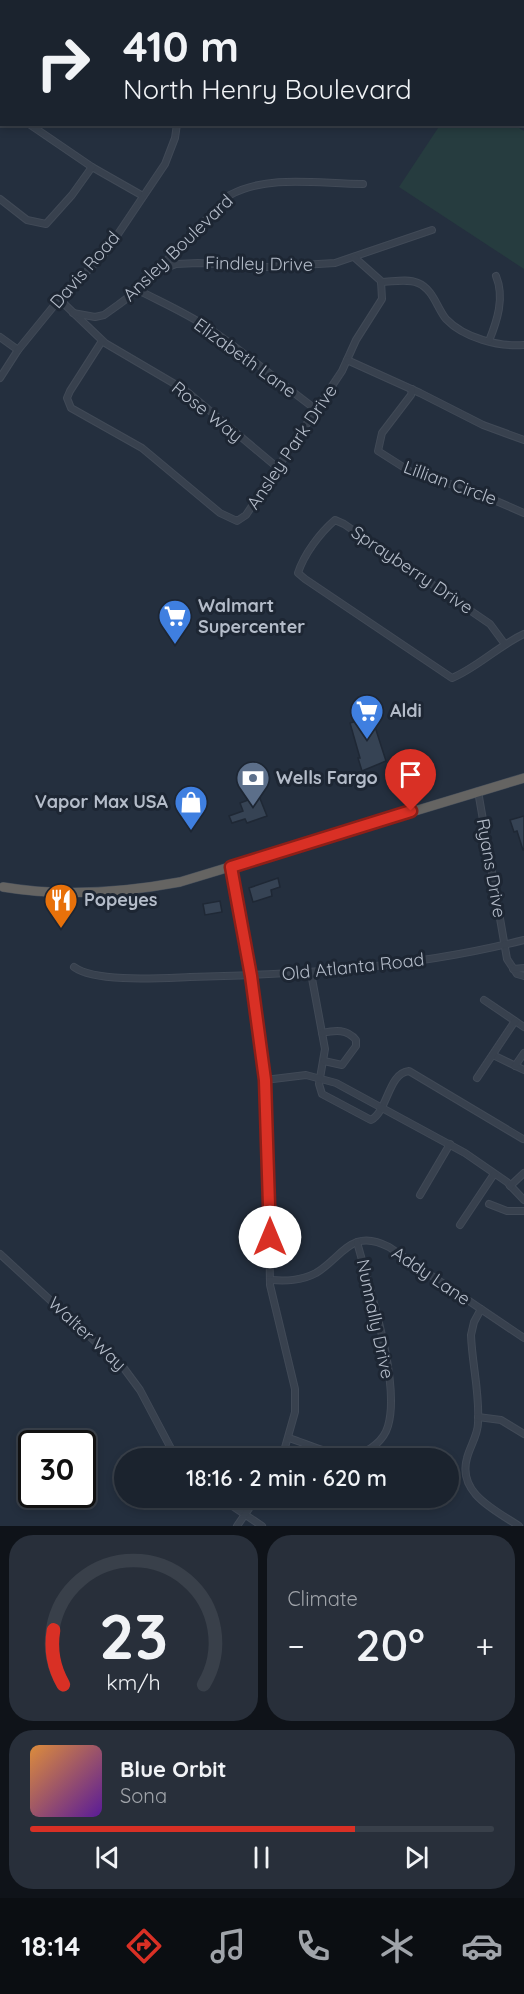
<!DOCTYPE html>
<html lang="en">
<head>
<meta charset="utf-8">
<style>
  :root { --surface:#1b232e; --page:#282f3a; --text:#f1f3f6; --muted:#a0a4aa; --line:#39404a; --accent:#d93025 }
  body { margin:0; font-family:Quicksand,sans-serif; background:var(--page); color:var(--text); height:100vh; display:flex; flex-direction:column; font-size:22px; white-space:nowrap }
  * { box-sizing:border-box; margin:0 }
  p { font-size:20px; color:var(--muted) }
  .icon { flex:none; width:33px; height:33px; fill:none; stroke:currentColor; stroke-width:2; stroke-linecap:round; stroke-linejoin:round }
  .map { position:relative; height:1526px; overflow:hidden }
  .side { display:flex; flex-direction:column; gap:9px; padding:9px; background:#0f1319; flex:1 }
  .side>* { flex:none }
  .banner { position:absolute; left:0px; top:0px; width:525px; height:126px; box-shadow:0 3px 9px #0003,0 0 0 2px var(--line); background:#1b232e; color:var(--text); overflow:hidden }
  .speed { position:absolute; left:18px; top:1430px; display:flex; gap:12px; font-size:30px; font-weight:700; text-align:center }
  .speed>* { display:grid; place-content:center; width:78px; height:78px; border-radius:50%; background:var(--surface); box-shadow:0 3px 9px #0003,0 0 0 2px var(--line); line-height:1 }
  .speed .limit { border:3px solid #111; border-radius:9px; background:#fff; color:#111 }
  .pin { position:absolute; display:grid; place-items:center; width:51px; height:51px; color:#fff; margin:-62px -26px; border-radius:50% 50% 50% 0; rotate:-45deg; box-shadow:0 0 6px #0007 }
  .pin .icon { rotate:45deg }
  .me { position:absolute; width:66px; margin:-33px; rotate:0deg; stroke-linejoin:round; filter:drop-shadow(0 0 4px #0008) }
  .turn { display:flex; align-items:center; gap:21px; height:126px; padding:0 24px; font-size:27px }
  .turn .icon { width:78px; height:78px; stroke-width:2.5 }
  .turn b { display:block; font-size:42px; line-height:51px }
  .big { font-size:45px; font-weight:600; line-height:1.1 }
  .side .widget { flex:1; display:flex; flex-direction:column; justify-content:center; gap:9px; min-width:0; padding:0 21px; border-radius:24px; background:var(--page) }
  .side .dial { align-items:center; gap:0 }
  .dial svg { height:156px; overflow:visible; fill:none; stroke:var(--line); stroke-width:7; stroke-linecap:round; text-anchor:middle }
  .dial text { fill:var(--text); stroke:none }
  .song { display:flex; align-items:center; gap:18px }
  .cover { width:72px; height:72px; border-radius:9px; background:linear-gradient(135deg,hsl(30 70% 55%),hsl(270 70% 35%)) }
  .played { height:6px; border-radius:3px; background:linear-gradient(90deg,var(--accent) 70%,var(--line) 70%) }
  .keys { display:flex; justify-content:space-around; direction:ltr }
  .heat { display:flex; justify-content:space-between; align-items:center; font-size:33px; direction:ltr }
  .side .tiles { flex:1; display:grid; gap:9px; grid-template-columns:1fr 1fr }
  .widget:last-child { grid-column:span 2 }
  .trip { position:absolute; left:114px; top:1448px; width:345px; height:60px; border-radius:30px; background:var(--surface); box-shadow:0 3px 9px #0003,0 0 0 2px var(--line); font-weight:600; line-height:60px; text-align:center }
  .tab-bar { display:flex; height:96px; justify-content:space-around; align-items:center; background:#0b0e12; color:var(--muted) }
  .tab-bar .icon { width:42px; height:42px }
  .tab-bar .selected { color:var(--accent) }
  .tab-bar b { font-size:27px; color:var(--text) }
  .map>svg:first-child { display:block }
  .green { fill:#263c3f }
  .building { fill:#364354; stroke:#1f2835; stroke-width:1.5 }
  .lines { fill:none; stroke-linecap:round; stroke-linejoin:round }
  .minor-casing { stroke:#414a57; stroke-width:8 }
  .trunk-casing { stroke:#434c59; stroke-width:10 }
  .minor { stroke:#38414e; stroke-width:6 }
  .trunk { stroke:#656462; stroke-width:9 }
  .route-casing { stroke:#8d1f18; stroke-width:15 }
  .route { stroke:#d93025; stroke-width:10 }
  .labels { text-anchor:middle; stroke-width:6; stroke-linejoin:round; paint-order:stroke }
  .street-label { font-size:18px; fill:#b4bcc9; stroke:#1d2633 }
  .poi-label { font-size:18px; font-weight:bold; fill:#b4bcc9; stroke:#1d2633; text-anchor:start }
</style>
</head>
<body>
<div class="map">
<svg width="524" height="1526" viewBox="0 0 524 1526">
  <rect width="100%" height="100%" fill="#242f3e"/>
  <polygon class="green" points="440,125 514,125 524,131 524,269 399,187"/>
  <g class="building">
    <polygon points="369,708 386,761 362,771 358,758 360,758 350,723 364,719 362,711"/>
    <polygon points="259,796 267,816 247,823 245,819 232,823 229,816 243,811 240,803"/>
    <polygon points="524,816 524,850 523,850 517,831 514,832 510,820"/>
    <polygon points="278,878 280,887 271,890 272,896 253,902 249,888"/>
    <polygon points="220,901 222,912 205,915 203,904"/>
  </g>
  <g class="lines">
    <defs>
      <g id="minor">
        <polyline points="395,0 398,2"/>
        <polyline points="182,2 182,0"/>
        <polyline points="524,64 524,65"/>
        <polyline points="0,105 2,106"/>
        <polyline points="29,124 92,167 143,196"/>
        <polyline points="0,199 27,220 46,224 72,195 92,167"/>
        <polyline points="158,271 176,264 198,263 268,267 335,263 432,230"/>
        <path d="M381,282C392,282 407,278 418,283C433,289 437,308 446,319C464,338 499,347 524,345"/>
        <path d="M138,290C161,302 186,313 207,327C246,353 280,383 318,411"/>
        <polyline points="59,299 105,343 185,390 278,468"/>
        <path d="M73,313L95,317L104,315L118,305L138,290L230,195C269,174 319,184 363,184"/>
        <polyline points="0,337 18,350"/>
        <polyline points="102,341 70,391 67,398 71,408 142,448 220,513 237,521 246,515 342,371 356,340 382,299 381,281 354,257"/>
        <path d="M489,341C497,321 505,298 496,276"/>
        <polyline points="347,360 420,393 483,425 524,440"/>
        <polyline points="0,378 18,350 57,302 106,252 165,164 175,138 177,124"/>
        <polyline points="412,389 411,395 382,433 378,451 411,472 473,491 524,513"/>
        <path d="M504,643L490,624L344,524L335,520C320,533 304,554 298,573L305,579L452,678C478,667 498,646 524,634"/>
        <polyline points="478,791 507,959 517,974 524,976"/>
        <polyline points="231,867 251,976 267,1102 270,1285 295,1389 295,1412 282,1458"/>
        <path d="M74,967C96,983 163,978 190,977C303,974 414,968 524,940"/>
        <polyline points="513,969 524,968"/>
        <path d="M311,973L325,1049L319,1084L322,1094L371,1120C388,1111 388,1073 409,1071L523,1139"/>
        <polyline points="484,1000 524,1027"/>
        <path d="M322,1033C336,1030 347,1029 356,1040V1046L342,1065L324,1061"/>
        <polyline points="493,1055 524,1070"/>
        <polyline points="515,1066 524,1053"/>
        <polyline points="477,1078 515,1021"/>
        <polyline points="265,1080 306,1075 336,1083 465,1153 507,1182 524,1200"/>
        <polyline points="510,1186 524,1173"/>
        <polyline points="420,1195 450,1144"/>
        <polyline points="489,1204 507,1211 524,1211"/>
        <polyline points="460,1225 494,1174"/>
        <polyline points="0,1254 123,1367 140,1390 176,1458"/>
        <path d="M270,1280C286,1281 301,1281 316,1273C343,1257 351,1227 389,1247L524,1338"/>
        <path d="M481,1309L474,1322L471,1335C472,1364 480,1394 478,1423C478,1435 470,1446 467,1458C457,1493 495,1510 519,1526"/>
        <polyline points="478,1417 501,1420 524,1434"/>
        <path d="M289,1438C308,1444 335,1458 355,1455C370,1452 384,1440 388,1426C401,1383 369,1287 357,1242"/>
        <polyline points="219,1497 262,1526"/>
        <polyline points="237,1526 257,1497"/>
      </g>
      <path id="trunk" d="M3,887C62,897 121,893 180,882L524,778"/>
    </defs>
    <use href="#minor" class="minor-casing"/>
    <use href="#trunk" class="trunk-casing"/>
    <use href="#minor" class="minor"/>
    <use href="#trunk" class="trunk"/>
  </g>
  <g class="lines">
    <defs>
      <polyline id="route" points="270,1237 265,1080 251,976 231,867 411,811"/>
    </defs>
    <use href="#route" class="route-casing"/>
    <use href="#route" class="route"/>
  </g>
  <defs>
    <symbol id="supermarket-pin" viewBox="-11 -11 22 30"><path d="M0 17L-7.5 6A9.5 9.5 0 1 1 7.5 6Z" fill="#3f7fe0" stroke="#1d2633"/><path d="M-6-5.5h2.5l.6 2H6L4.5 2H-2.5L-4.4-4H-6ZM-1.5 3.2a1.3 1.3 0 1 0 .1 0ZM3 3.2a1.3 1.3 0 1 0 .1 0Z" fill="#fff"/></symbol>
    <symbol id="bank-pin" viewBox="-11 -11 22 30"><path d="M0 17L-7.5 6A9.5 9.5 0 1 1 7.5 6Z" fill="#5c6f8a" stroke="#1d2633"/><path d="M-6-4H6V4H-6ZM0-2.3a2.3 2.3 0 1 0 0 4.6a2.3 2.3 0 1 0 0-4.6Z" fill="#fff"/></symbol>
    <symbol id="shop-pin" viewBox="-11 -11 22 30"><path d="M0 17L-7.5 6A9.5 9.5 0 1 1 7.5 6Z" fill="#3f7fe0" stroke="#1d2633"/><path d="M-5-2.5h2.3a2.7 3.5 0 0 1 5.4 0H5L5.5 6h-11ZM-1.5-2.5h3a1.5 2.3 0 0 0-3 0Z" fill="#fff"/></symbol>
    <symbol id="restaurant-pin" viewBox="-11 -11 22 30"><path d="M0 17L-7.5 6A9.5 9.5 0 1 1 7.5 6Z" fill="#e8710a" stroke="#1d2633"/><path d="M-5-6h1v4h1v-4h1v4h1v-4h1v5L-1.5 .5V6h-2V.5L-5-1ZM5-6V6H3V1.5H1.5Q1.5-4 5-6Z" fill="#fff"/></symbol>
  </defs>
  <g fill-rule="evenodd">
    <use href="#supermarket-pin" x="156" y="597" width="38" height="52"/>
    <use href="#supermarket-pin" x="348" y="692" width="38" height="52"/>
    <use href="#bank-pin" x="234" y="759" width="38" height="52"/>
    <use href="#shop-pin" x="172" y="783" width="38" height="52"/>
    <use href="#restaurant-pin" x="42" y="881" width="38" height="52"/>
  </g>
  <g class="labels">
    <g class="street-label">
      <text transform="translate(178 248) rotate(-44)" y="6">Ansley Boulevard</text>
      <text transform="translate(259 264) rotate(1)" y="6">Findley Drive</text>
      <text transform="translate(85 270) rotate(-49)" y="6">Davis Road</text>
      <text transform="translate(245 358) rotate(36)" y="6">Elizabeth Lane</text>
      <text transform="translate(207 412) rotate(39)" y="6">Rose Way</text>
      <text transform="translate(292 447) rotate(-56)" y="6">Ansley Park Drive</text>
      <text transform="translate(450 483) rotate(20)" y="6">Lillian Circle</text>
      <text transform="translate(412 570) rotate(34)" y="6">Sprayberry Drive</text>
      <text transform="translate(491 868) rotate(80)" y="6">Ryans Drive</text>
      <text transform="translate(353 967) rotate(-6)" y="6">Old Atlanta Road</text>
      <text transform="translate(431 1276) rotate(34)" y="6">Addy Lane</text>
      <text transform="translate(375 1319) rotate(78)" y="6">Nunnally Drive</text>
      <text transform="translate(87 1334) rotate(43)" y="6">Walter Way</text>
    </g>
    <g class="poi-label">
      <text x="198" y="612">Walmart<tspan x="198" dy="21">Supercenter</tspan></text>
      <text x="390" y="717">Aldi</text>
      <text x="276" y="784">Wells Fargo</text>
      <text x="168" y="808" text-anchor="end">Vapor Max USA</text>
      <text x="84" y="906">Popeyes</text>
    </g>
  </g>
</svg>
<div class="speed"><div class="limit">30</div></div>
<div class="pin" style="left:411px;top:811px;background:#d93025"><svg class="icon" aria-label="arrive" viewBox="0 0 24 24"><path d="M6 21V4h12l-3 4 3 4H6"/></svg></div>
<svg class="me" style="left:270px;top:1237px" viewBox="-20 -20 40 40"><circle r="19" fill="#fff"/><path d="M0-13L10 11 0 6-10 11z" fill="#d93025"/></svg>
<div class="trip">18:16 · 2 min · 620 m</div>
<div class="banner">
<div class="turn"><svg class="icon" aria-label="right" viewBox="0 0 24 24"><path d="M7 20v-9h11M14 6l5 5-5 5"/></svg><div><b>410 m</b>North Henry Boulevard</div></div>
</div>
</div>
<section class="side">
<div class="tiles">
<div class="widget dial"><svg viewBox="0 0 100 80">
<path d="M14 69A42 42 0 1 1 86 69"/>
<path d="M14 69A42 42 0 0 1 9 41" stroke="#d93025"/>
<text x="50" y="56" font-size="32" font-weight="700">23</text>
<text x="50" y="72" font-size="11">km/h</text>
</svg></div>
<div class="widget"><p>Climate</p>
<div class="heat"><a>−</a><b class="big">20°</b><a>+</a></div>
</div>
<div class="widget">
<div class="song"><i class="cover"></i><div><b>Blue Orbit</b><p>Sona</p></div></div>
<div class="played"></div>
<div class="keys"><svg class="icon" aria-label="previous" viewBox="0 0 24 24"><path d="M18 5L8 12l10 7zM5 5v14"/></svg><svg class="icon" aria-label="pause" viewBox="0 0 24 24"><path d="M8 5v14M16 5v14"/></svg><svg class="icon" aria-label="next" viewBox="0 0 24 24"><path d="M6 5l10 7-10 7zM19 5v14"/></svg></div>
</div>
</div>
</section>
<nav class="tab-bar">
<b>18:14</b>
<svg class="icon selected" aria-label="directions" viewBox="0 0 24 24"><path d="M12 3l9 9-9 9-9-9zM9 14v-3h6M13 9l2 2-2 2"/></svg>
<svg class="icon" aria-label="music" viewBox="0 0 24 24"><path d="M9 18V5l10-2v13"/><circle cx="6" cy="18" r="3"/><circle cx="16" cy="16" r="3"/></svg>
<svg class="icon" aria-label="phone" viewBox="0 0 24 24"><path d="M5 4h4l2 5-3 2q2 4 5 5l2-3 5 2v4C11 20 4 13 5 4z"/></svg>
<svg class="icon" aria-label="climate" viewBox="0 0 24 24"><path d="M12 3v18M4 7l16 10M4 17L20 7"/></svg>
<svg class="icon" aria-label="car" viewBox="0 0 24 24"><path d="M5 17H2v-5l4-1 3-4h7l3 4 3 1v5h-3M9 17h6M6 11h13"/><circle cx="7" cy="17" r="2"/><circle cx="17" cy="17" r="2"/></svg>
</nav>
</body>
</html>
